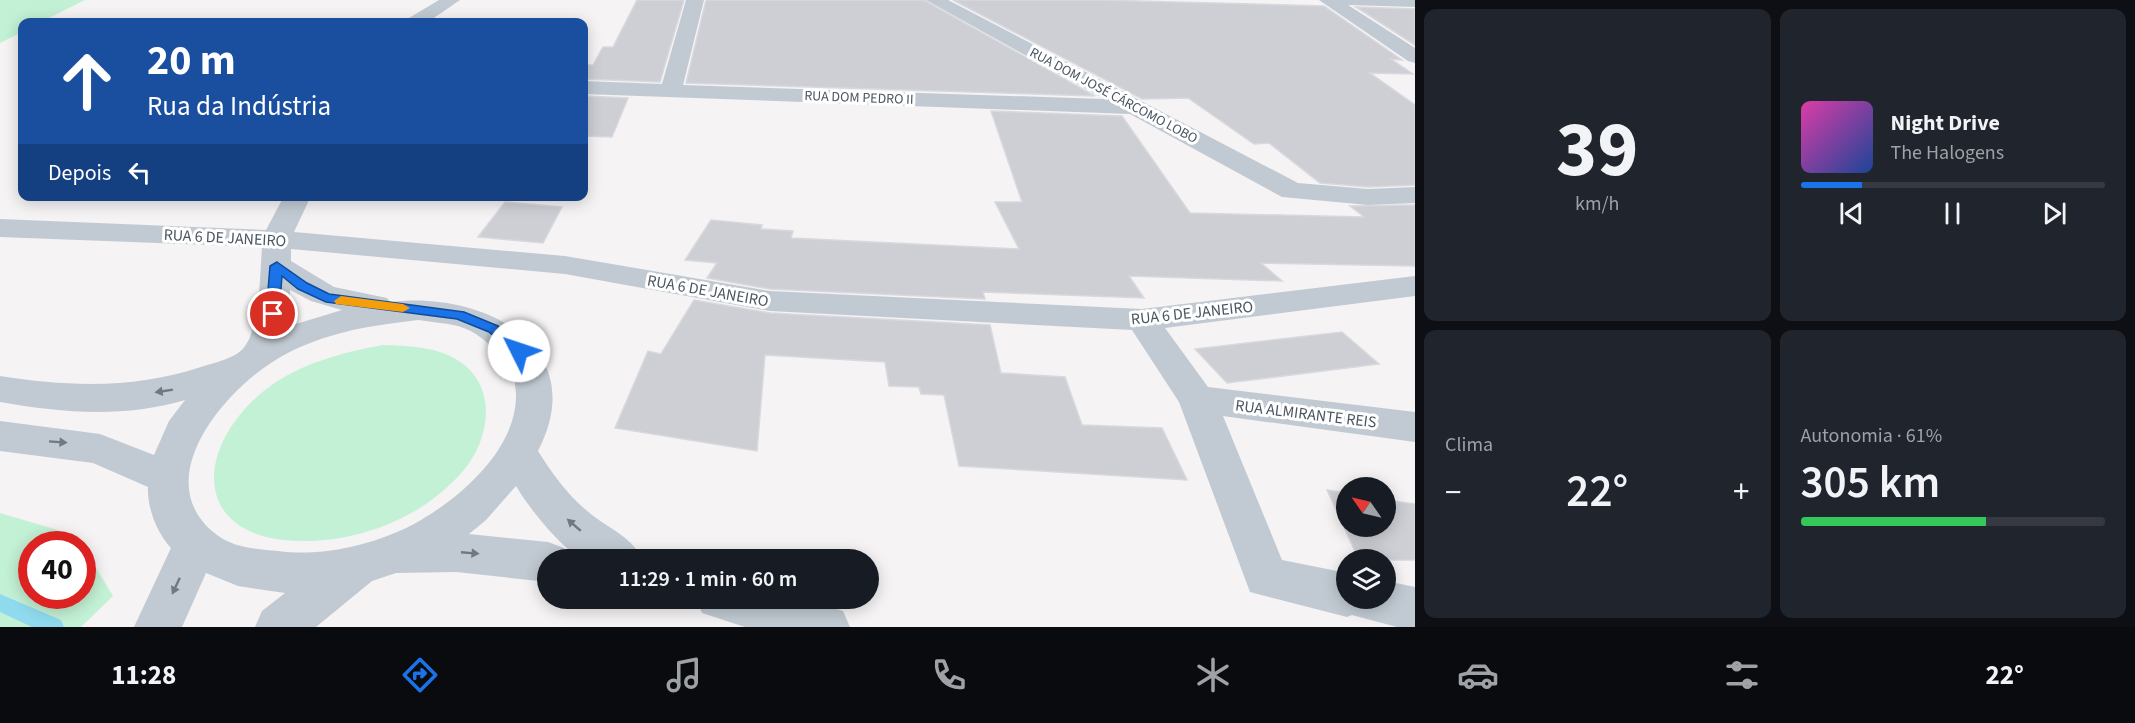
<!DOCTYPE html>
<html lang="pt">
<head>
<meta charset="utf-8">
<style>
  :root { --surface:#171b24; --page:#20242c; --text:#f1f3f6; --muted:#9ea1a6; --line:#363941; --accent:#1a73e8 }
  body { margin:0; font-family:"Source Sans 3",sans-serif; background:var(--page); color:var(--text); height:100vh; display:flex; flex-direction:column; font-size:22px; white-space:nowrap }
  * { box-sizing:border-box; margin:0 }
  p { font-size:20px; color:var(--muted) }
  .icon { flex:none; width:33px; height:33px; fill:none; stroke:currentColor; stroke-width:2; stroke-linecap:round; stroke-linejoin:round }
  .map { position:relative; flex:1; overflow:hidden }
  .drawer { display:flex; flex-direction:column; gap:9px; padding:9px; background:#0d0f14; width:720px }
  .drawer>* { flex:none }
  .hud { position:absolute; left:18px; top:18px; width:570px; height:183px; border-radius:12px; box-shadow:0 3px 15px #0003; background:#1a4fa0; color:#fff; overflow:hidden }
  .needle { width:39px; rotate:304deg }
  .tools { position:absolute; left:1336px; top:477px; display:grid; gap:12px }
  .tools a { display:grid; place-items:center; width:60px; height:60px; border-radius:50%; background:var(--surface); box-shadow:0 3px 15px #0003; font-size:30px }
  .speed { position:absolute; left:18px; top:531px; display:flex; gap:12px; font-size:30px; font-weight:700; text-align:center }
  .speed>* { display:grid; place-content:center; width:78px; height:78px; border-radius:50%; background:var(--surface); box-shadow:0 3px 15px #0003; line-height:1 }
  .speed .limit { border:9px solid #d22; background:#fff; color:#111 }
  .pin { position:absolute; display:grid; place-items:center; width:51px; height:51px; color:#fff; margin:-26px; border:3px solid #fff; border-radius:50%; box-shadow:0 2px 6px #0007 }
  .me { position:absolute; width:66px; margin:-33px; rotate:311deg; stroke-linejoin:round; filter:drop-shadow(0 0 4px #0008) }
  .turn { display:flex; align-items:center; gap:21px; height:126px; padding:0 30px; font-size:27px }
  .turn .icon { width:78px; height:78px; stroke-width:2.5 }
  .turn b { display:block; font-size:42px; line-height:51px }
  .then { display:flex; align-items:center; height:57px; padding:0 30px; background:#0003; gap:12px; font-size:22px }
  .big { font-size:45px; font-weight:600; line-height:1.1 }
  .drawer .widget { flex:1; display:flex; flex-direction:column; justify-content:center; gap:9px; min-width:0; padding:0 21px; border-radius:12px; background:var(--page) }
  .drawer .dial { align-items:center; gap:0 }
  .dial b { font-size:78px; line-height:1 }
  .song { display:flex; align-items:center; gap:18px }
  .cover { width:72px; height:72px; border-radius:9px; background:linear-gradient(135deg,hsl(320 70% 55%),hsl(220 70% 35%)) }
  .played { height:6px; border-radius:3px; background:linear-gradient(90deg,var(--accent) 20%,var(--line) 20%) }
  .keys { display:flex; justify-content:space-around; direction:ltr }
  .heat { display:flex; justify-content:space-between; align-items:center; font-size:33px; direction:ltr }
  .charge { height:9px; border-radius:4px; background:linear-gradient(90deg,#34c759 61%,var(--line) 0) }
  .drawer .tiles { flex:1; display:grid; gap:9px; grid-template-columns:repeat(2,1fr) }
  .trip { position:absolute; left:537px; top:549px; width:342px; height:60px; border-radius:30px; background:var(--surface); box-shadow:0 3px 15px #0003; font-weight:600; line-height:60px; text-align:center }
  .menu { display:flex; height:96px; justify-content:space-around; align-items:center; background:#090b0e; color:var(--muted) }
  .menu .icon { width:42px; height:42px }
  .menu .selected { color:var(--accent) }
  .menu b { font-size:27px; color:var(--text) }
  main { display:flex; flex:1; min-height:0 }
  .map>svg:first-child { display:block }
  .green { fill:#c3f1d5 }
  .lines { fill:none; stroke-linecap:round; stroke-linejoin:round }
  .stream { fill:#90daee; fill-rule:evenodd }
  .building { fill:#cdcfd5; stroke:#d7d9de; stroke-width:1.5 }
  .minor { fill:#c1cad2; fill-rule:evenodd }
  .oneway { fill:#6e7983 }
  .route { fill:#1a73e8; stroke:#114b97; stroke-width:1.5 }
  .slow { fill:#f59e0b }
  .labels { text-anchor:middle; stroke-width:6; stroke-linejoin:round; paint-order:stroke }
  .far-street-label { font-size:14px; fill:#4a5661; stroke:#fff }
  .street-label { font-size:16px; fill:#4a5661; stroke:#fff }
</style>
</head>
<body>
<main>
<div class="map">
<svg width="1415" height="627" viewBox="0 0 1415 627">
  <rect width="100%" height="100%" fill="#f5f3f3"/>
  <g class="green">
    <polygon points="0,0 85,0 41,22 22,22 22,32 0,43"/>
    <path d="M383,345C406,346 432,346 454,358C498,382 492,437 463,471C424,517 360,542 301,541C192,540 192,449 265,390C300,363 341,353 383,345Z"/>
    <polygon points="0,513 78,536 82,544 32,544 32,596 82,596 82,545 113,596 81,627 0,627"/>
  </g>
  <g class="lines">
    <polygon class="stream" points="0,594 61,620 64,627 32,627 0,612"/>
  </g>
  <g class="building">
    <polygon points="637,0 684,0 660,82 584,79 584,65 593,65 603,47 613,47"/>
    <polygon points="706,0 924,0 1095,96 686,83"/>
    <polygon points="953,0 1100,0 1324,6 1402,60 1391,59 1413,74 1370,73 1415,105 1415,185 1368,187 1320,183 1269,143 1254,144 1188,98 1142,99"/>
    <polygon points="1356,7 1415,9 1415,45"/>
    <polygon points="584,96 628,98 612,137 584,136"/>
    <polygon points="991,111 1122,116 1190,213 1364,217 1350,206 1415,205 1415,266 1261,263 1282,281 1129,276 1144,298 983,292 985,299 770,289 707,278 717,263 685,260 711,220 762,225 761,229 793,231 791,238 1019,249 995,202 1022,202"/>
    <polygon points="505,202 562,207 543,243 478,237"/>
    <polygon points="694,300 770,313 990,325 1001,373 1065,377 1082,425 1162,428 1187,480 959,466 944,395 921,394 919,387 889,386 885,362 765,355 757,451 615,428 648,351 661,354"/>
    <polygon points="1342,332 1379,364 1227,383 1195,349"/>
    <polygon points="1327,490 1347,493 1347,526 1386,526 1386,500 1415,504 1415,560 1359,560"/>
  </g>
  <g class="lines">
    <g class="minor">
      <polygon points="439,0 460,0 428,22 407,22 409,18"/>
      <polygon points="686,0 704,0 683,85 1104,99 926,0 948,0 1298,183 1368,189 1415,187 1415,203 1368,205 1282,197 1130,114 584,94 584,81 662,84"/>
      <polygon points="1319,0 1415,0 1415,7 1348,5 1415,48 1415,63 1408,61"/>
      <path d="M284,196H311L294,232L565,256L770,291L1142,309L1415,276V296L1165,328L1208,387L1415,412V442L1223,416L1282,560L1347,573V598H1386V581L1415,587V627H1397L1352,615L1347,617L1250,592L1179,402L1132,330L770,311L565,274L291,249V261L334,287L387,298L390,302C481,290 593,345 538,451C553,475 569,497 592,515C610,529 633,538 643,560C626,560 604,563 587,560C565,555 527,505 516,486L486,520L469,534L548,542L564,548L570,560H548V582L456,572L396,573L372,581L316,627H255L262,611L285,593L238,586L206,573L182,627H134L171,548C157,533 147,508 148,487L93,463L0,451V421L100,434L154,455L169,421L185,400C124,418 62,413 0,402V376C71,387 136,389 204,366C217,362 237,358 245,346C260,326 260,273 262,247L0,237V219L266,230ZM290,290L311,301L342,310L286,327L290,314ZM418,320C431,322 445,323 458,326C476,331 487,342 499,354C511,365 515,378 516,394C517,450 459,499 414,524C374,545 322,557 278,551C257,549 234,548 217,535C148,483 220,396 271,363C315,334 366,326 418,320Z"/>
      <polygon points="696,598 805,598 843,611 850,627 745,627 702,613"/>
    </g>
  </g>
  <defs><path id="oneway-solid" d="M-6-.8H1V-3.2L6.5 0L1 3.2V.8H-6Z" transform="scale(1.5)"/></defs>
  <g class="oneway">
    <use href="#oneway-solid" transform="translate(164 391) rotate(171)"/>
    <use href="#oneway-solid" transform="translate(58 442) rotate(4)"/>
    <use href="#oneway-solid" transform="translate(574 525) rotate(-139)"/>
    <use href="#oneway-solid" transform="translate(470 553) rotate(5)"/>
    <use href="#oneway-solid" transform="translate(176 586) rotate(115)"/>
  </g>
  <polygon class="route" points="277,262 307,283 329,294 464,312 498,326 527,351 519,356 514,354 489,332 457,319 326,302 298,289 282,276 279,314 277,317 268,317 266,314 270,266"/>
  <polygon class="slow" points="341,296 403,304 410,308 403,312 336,304 334,301"/>
  <g class="labels">
    <g class="far-street-label">
      <text transform="translate(1114 95) rotate(28)" y="5">RUA DOM JOSÉ CÁRCOMO LOBO</text>
      <text transform="translate(859 97) rotate(2)" y="5">RUA DOM PEDRO II</text>
    </g>
    <g class="street-label">
      <text transform="translate(225 237) rotate(3)" y="6">RUA 6 DE JANEIRO</text>
      <text transform="translate(708 290) rotate(10)" y="6">RUA 6 DE JANEIRO</text>
      <text transform="translate(1192 312) rotate(-6)" y="6">RUA 6 DE JANEIRO</text>
      <text transform="translate(1306 413) rotate(7)" y="6">RUA ALMIRANTE REIS</text>
    </g>
  </g>
</svg>
<div class="tools">
<a><svg class="needle" viewBox="-14 -14 28 28"><path d="M0-13l5 13h-10z" fill="#e53935"/><path d="M0 13l5-13h-10z" fill="#9ea1a6"/></svg></a>
<a><svg class="icon" aria-label="layers" viewBox="0 0 24 24"><path d="M12 4l9 5-9 5-9-5zM3 14l9 5 9-5"/></svg></a>
</div>
<div class="speed"><div class="limit">40</div></div>
<div class="pin" style="left:273px;top:314px;background:#d93025"><svg class="icon" aria-label="arrive" viewBox="0 0 24 24"><path d="M6 21V4h12l-3 4 3 4H6"/></svg></div>
<svg class="me" style="left:519px;top:351px" viewBox="-20 -20 40 40"><circle r="19" fill="#fff"/><path d="M0-13L10 11 0 6-10 11z" fill="#1a73e8"/></svg>
<div class="trip">11:29 · 1 min · 60 m</div>
<div class="hud">
<div class="turn"><svg class="icon" aria-label="ahead" viewBox="0 0 24 24"><path d="M12 20V5M6 11l6-6 6 6"/></svg><div><b>20 m</b>Rua da Indústria</div></div>
<div class="then">Depois<svg class="icon" aria-label="left" viewBox="0 0 24 24"><path d="M17 20v-9H6M10 6l-5 5 5 5"/></svg></div>
</div>
</div>
<section class="drawer">
<div class="tiles">
<div class="widget dial"><b>39</b><p>km/h</p></div>
<div class="widget">
<div class="song"><i class="cover"></i><div><b>Night Drive</b><p>The Halogens</p></div></div>
<div class="played"></div>
<div class="keys"><svg class="icon" aria-label="previous" viewBox="0 0 24 24"><path d="M18 5L8 12l10 7zM5 5v14"/></svg><svg class="icon" aria-label="pause" viewBox="0 0 24 24"><path d="M8 5v14M16 5v14"/></svg><svg class="icon" aria-label="next" viewBox="0 0 24 24"><path d="M6 5l10 7-10 7zM19 5v14"/></svg></div>
</div>
<div class="widget"><p>Clima</p>
<div class="heat"><a>−</a><b class="big">22°</b><a>+</a></div>
</div>
<div class="widget"><p>Autonomia · 61%</p><b class="big">305 km</b><div class="charge"></div></div>
</div>
</section>
</main>
<nav class="menu">
<b>11:28</b>
<svg class="icon selected" aria-label="directions" viewBox="0 0 24 24"><path d="M12 3l9 9-9 9-9-9zM9 14v-3h6M13 9l2 2-2 2"/></svg>
<svg class="icon" aria-label="music" viewBox="0 0 24 24"><path d="M9 18V5l10-2v13"/><circle cx="6" cy="18" r="3"/><circle cx="16" cy="16" r="3"/></svg>
<svg class="icon" aria-label="phone" viewBox="0 0 24 24"><path d="M5 4h4l2 5-3 2q2 4 5 5l2-3 5 2v4C11 20 4 13 5 4z"/></svg>
<svg class="icon" aria-label="climate" viewBox="0 0 24 24"><path d="M12 3v18M4 7l16 10M4 17L20 7"/></svg>
<svg class="icon" aria-label="car" viewBox="0 0 24 24"><path d="M5 17H2v-5l4-1 3-4h7l3 4 3 1v5h-3M9 17h6M6 11h13"/><circle cx="7" cy="17" r="2"/><circle cx="17" cy="17" r="2"/></svg>
<svg class="icon" aria-label="filters" viewBox="0 0 24 24"><path d="M4 7h16M4 17h16"/><circle cx="9" cy="7" r="2"/><circle cx="15" cy="17" r="2"/></svg>
<b>22°</b>
</nav>
</body>
</html>
